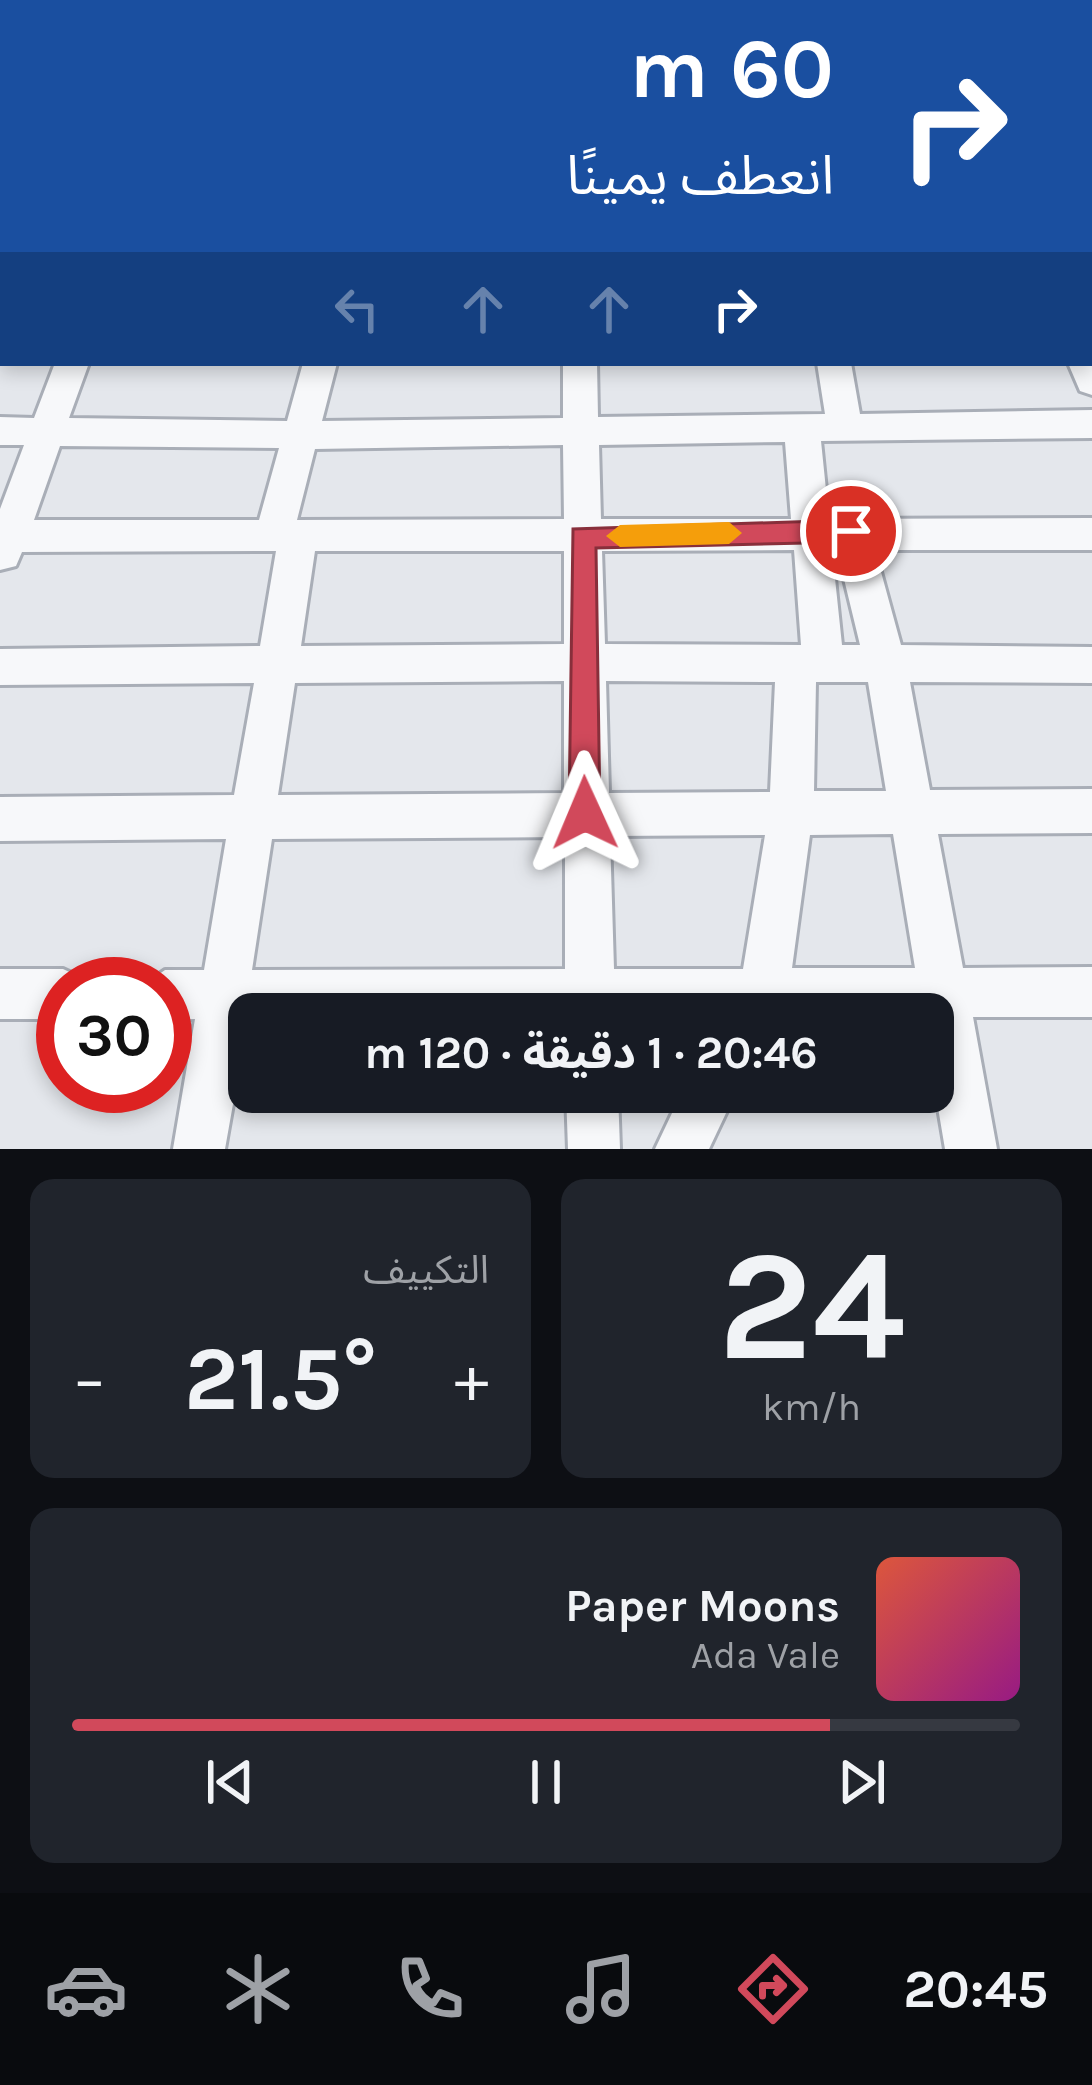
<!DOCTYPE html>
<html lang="ar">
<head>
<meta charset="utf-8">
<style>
  :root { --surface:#171b24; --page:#20242c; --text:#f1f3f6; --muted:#9ea1a6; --line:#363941; --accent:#d1495b }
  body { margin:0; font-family:Karla,"Noto Sans Arabic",sans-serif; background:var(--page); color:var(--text); direction:rtl; height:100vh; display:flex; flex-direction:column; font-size:45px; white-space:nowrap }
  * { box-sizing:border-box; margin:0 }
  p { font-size:39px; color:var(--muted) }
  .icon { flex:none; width:66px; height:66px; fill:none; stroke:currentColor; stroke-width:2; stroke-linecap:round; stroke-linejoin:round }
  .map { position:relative; height:1149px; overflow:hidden; direction:ltr }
  .side { display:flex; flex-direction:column; gap:30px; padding:30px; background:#0d0f14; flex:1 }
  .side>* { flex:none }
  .top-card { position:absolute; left:0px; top:0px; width:1092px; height:366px; box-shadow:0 6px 18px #0003; direction:rtl; background:#1a4fa0; color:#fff; overflow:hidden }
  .speed { position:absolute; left:36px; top:957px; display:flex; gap:24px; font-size:60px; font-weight:700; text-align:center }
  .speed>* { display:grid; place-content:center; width:156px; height:156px; border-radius:50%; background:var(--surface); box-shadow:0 6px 18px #0003; line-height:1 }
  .speed .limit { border:18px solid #d22; background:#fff; color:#111 }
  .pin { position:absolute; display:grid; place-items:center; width:102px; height:102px; color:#fff; margin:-51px; border:6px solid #fff; border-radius:50%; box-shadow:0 3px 12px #0007 }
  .me { position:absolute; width:132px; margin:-66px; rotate:359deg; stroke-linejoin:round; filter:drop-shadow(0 0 9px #0008) }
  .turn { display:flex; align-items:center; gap:42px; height:252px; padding:0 60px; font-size:54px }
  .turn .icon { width:156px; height:156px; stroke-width:2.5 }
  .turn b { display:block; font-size:84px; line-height:102px }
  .lanes { display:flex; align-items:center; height:114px; padding:0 60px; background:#0003; justify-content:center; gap:60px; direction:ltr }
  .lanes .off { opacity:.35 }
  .big { font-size:90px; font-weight:700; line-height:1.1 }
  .side .card { flex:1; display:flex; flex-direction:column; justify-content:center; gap:18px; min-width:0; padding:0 42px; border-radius:24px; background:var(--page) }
  .side .dial { align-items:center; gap:0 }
  .dial b { font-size:156px; line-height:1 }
  .song { display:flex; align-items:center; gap:36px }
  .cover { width:144px; height:144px; border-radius:18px; background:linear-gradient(135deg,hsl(10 70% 55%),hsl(310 70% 35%)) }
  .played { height:12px; border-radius:6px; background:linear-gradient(90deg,var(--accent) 80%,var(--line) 80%) }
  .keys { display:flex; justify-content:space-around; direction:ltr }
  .heat { display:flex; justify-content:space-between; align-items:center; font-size:66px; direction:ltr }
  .side .tiles { flex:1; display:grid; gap:30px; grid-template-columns:1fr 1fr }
  .card:last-child { grid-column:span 2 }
  .trip { position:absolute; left:228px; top:993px; width:726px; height:120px; border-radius:24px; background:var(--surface); box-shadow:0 6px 18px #0003; font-weight:700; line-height:120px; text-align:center; direction:rtl }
  .dock { display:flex; height:192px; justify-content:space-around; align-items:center; background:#090b0e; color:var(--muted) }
  .dock .icon { width:84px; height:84px }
  .dock .selected { color:var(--accent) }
  .dock b { font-size:54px; color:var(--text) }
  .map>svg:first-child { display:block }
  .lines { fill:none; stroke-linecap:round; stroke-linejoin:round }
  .minor-casing { stroke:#a9aeb7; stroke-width:6 }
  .minor { fill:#f7f8fa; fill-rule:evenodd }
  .route { fill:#d1495b; stroke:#882f3b; stroke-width:3 }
  .slow { fill:#f59e0b }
</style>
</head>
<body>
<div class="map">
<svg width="1092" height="1149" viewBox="0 0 1092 1149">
  <rect width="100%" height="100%" fill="#e4e7ec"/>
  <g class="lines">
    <defs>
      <g id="minor">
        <polygon points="282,0 338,0 340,3 285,3"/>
        <polygon points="462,0 489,0 460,3"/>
        <polygon points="617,0 643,0 644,3 618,3"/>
        <rect x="750" y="0" width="26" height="3"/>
        <polygon points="928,0 954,0 956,3 930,3"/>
        <rect x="1089" y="42" width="3" height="16"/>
        <rect x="1089" y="104" width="3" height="16"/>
        <rect x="0" y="159" width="3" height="18"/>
        <rect x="1089" y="169" width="3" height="18"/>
        <rect x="1089" y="240" width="3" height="22"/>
        <rect x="0" y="242" width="3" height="22"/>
        <rect x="1089" y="320" width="3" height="24"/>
        <rect x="0" y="327" width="3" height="24"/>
        <polygon points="1089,352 1092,353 1092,395 1080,391 1068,363 1089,363"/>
        <path d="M55,363H89L69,418L287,421L303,363H337L322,421L563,418V363H597L598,417L825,414L817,363H851L860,414L1092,410V438L821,441L829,519L1092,518V550H875L901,645L1092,647V683L910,682L930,790L1092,789V833L938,834L963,968L1092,967V1017H973L997,1149H945L933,1078V1014H249L225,1149H173L195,1019L165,1020V984H145L165,970H204L226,839L0,841V797L234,795L254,683L0,685V649L260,646L276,551L22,552L16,566L0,570V509L24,445H0V417L34,418ZM785,442L791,519H601L599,445ZM563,445L564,519L297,520L315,449ZM60,446L279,448L259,520H34ZM794,550L801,645L605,644L602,551ZM832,550H837L860,645H842ZM315,551H564V644L301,646ZM564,681V793L278,795L295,683ZM606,681L775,682L770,792L609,793ZM816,682H868L886,791H814ZM893,834L915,968H792L810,835ZM765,835L743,969H614L610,836ZM565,837V969L252,970L272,839Z"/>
        <polygon points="0,969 63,969 80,977 83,984 63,984 63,1019 0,1019"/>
        <polygon points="566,1092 618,1092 620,1149 568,1149"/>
        <polygon points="682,1092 736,1092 709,1149 655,1149"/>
      </g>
    </defs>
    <use href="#minor" class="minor-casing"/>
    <use href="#minor" class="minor"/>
  </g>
  <polygon class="route" points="851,520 864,531 851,542 596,548 600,813 596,824 585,829 574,824 569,813 573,529"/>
  <polygon class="slow" points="729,522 742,533 729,544 620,547 606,536 620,525"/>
</svg>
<div class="speed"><div class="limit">30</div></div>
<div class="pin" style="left:851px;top:531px;background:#d93025"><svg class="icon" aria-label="arrive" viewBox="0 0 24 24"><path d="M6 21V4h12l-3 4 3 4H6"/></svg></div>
<svg class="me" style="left:585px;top:813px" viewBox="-20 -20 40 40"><path d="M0-17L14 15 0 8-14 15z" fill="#d1495b" stroke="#fff" stroke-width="4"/></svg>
<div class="trip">20:46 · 1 دقيقة · 120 m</div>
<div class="top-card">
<div class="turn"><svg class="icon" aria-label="right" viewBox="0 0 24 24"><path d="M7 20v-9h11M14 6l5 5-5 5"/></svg><div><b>60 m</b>انعطف يمينًا</div></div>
<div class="lanes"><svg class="icon off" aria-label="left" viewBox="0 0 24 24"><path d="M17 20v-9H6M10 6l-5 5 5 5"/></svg><svg class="icon off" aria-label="ahead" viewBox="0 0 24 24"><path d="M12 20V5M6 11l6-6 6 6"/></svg><svg class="icon off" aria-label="ahead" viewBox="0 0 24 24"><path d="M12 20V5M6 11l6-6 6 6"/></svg><svg class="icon" aria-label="right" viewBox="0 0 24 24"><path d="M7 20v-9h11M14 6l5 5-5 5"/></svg></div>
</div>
</div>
<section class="side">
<div class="tiles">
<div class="card dial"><b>24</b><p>km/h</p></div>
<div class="card"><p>التكييف</p>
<div class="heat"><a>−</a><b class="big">21.5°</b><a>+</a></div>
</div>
<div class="card">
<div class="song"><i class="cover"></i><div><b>Paper Moons</b><p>Ada Vale</p></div></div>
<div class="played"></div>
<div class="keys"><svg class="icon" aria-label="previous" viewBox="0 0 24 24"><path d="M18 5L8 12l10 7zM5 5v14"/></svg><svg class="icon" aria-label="pause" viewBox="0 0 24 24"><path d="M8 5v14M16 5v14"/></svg><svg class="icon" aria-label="next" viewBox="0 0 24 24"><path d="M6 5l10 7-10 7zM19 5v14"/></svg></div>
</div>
</div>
</section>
<nav class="dock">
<b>20:45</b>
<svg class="icon selected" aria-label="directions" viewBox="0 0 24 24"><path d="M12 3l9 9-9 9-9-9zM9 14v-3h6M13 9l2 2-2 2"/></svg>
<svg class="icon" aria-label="music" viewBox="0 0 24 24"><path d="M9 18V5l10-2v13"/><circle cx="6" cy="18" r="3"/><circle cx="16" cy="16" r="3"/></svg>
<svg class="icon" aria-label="phone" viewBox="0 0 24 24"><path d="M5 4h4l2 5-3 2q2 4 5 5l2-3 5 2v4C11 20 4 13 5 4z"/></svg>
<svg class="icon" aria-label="climate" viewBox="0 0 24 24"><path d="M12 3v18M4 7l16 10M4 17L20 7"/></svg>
<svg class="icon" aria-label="car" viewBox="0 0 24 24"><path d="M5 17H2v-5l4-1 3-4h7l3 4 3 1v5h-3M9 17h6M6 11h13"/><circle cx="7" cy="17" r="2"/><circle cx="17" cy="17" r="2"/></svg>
</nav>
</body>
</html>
